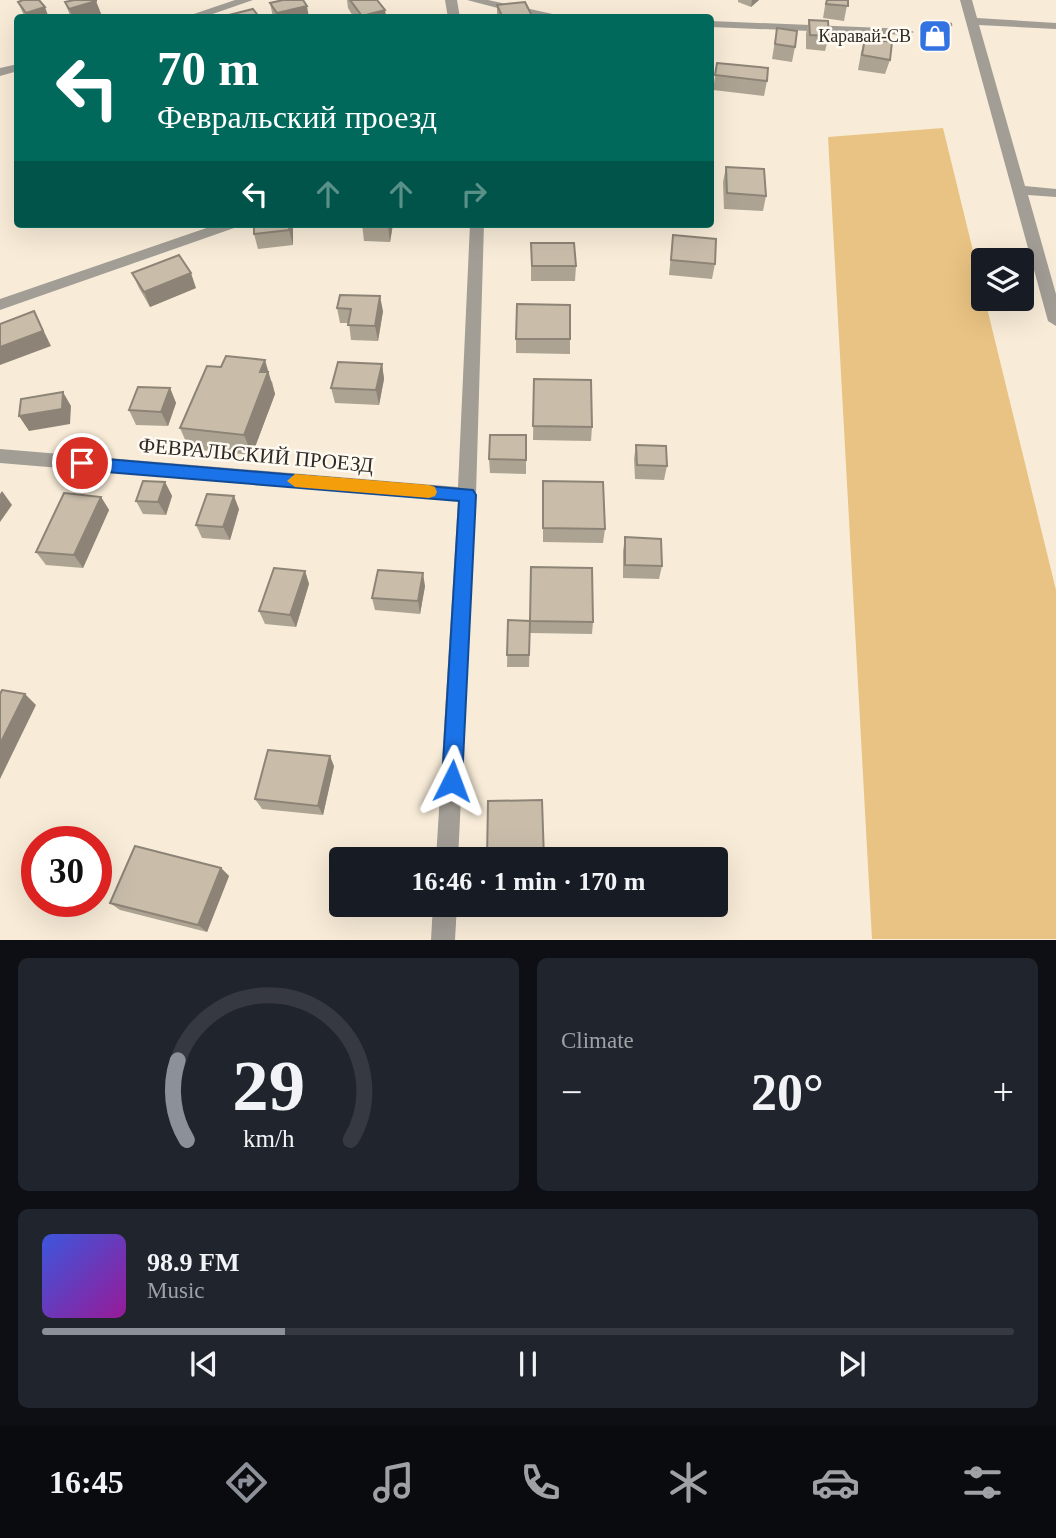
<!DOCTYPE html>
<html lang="en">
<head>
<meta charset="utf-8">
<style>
  :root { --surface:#171b24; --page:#20242c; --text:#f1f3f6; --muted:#9ea1a6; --line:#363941; --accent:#8c9099 }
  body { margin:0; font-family:"Times New Roman",serif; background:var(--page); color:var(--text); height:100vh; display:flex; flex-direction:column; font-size:26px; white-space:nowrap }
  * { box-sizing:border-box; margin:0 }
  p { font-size:23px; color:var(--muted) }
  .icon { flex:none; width:38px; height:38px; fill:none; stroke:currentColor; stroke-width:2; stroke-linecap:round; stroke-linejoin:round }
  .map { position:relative; height:940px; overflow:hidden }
  .sheet { display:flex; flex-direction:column; gap:18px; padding:18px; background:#0d0f14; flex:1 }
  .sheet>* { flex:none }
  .banner { position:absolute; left:14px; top:14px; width:700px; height:214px; border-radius:7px; box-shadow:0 7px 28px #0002; background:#00695c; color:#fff; overflow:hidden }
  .buttons { position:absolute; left:971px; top:248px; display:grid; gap:14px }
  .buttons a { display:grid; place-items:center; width:63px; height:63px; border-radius:7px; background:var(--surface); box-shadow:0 7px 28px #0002; font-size:35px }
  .speed { position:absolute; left:21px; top:826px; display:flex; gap:14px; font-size:35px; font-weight:700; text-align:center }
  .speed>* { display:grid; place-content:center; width:91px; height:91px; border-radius:50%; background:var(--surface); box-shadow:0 7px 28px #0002; line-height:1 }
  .speed .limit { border:10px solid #d22; background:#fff; color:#111 }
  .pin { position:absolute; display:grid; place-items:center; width:60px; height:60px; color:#fff; margin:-30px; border:4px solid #fff; border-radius:50%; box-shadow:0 2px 7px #0007 }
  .me { position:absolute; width:77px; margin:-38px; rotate:3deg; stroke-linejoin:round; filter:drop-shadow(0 0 5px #0008) }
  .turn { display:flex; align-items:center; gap:24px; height:147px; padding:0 28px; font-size:32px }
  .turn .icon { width:91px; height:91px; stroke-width:2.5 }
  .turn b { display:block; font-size:49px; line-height:60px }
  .lanes { display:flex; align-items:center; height:66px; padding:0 28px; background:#0003; justify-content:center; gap:35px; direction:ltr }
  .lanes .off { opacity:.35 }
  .big { font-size:52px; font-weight:700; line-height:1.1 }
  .sheet .card { flex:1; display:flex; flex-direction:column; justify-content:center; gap:10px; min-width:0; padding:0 24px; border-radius:10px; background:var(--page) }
  .sheet .dial { align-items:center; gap:0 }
  .dial svg { height:182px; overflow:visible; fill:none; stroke:var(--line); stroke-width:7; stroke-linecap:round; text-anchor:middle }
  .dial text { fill:var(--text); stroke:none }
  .song { display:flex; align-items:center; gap:21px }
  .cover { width:84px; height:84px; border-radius:10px; background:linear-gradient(135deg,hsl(230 70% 55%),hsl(300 70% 35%)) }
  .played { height:7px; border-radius:4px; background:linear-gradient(90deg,var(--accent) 25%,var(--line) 25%) }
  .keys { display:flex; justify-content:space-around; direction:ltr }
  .heat { display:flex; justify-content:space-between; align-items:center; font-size:38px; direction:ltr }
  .sheet .tiles { flex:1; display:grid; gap:18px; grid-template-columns:1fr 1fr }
  .card:last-child { grid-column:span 2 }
  .trip { position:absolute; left:329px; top:847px; width:399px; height:70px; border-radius:7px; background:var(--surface); box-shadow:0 7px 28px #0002; font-weight:700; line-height:70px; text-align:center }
  .tab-bar { display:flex; height:112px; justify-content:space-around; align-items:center; background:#090b0e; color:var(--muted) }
  .tab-bar .icon { width:49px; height:49px }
  .tab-bar .selected { color:var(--accent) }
  .tab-bar b { font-size:32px; color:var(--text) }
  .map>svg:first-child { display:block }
  .green { fill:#e9c383 }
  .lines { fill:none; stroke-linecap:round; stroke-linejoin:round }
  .path { stroke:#9f9688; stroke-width:3.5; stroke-dasharray:2.5 2.5; stroke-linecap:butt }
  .minor { fill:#a29d95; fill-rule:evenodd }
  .wall { fill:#ada392 }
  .shaded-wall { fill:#8d8477 }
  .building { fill:#c9bdaa; stroke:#8d8477; stroke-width:2 }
  .route { fill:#1a73e8; stroke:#114b97; stroke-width:2 }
  .slow { fill:#f59e0b }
  .labels { text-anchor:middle; stroke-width:5; stroke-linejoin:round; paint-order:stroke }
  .far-poi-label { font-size:18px; fill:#2f2a23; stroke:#fffaf2; text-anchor:end }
  .street-label { font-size:21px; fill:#2f2a23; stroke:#fffaf2 }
</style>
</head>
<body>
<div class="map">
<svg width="1056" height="940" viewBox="0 0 1056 940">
  <rect width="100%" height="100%" fill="#f8ecd8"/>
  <polygon class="green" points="943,128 1056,590 1056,939 872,939 828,137"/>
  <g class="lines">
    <polyline class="path" points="925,29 954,24"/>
    <g class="minor">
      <polygon points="235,0 253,0 201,18 182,18"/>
      <polygon points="445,0 457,0 460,18 448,18"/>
      <polygon points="467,0 488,0 571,18 536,18"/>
      <polygon points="960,0 972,0 977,18 1056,23 1056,29 979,25 1025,186 1056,189 1056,197 1028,195 1056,294 1056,326 1048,321"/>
      <polygon points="710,21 908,29 914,32 908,35 710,27"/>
      <polygon points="18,64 18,71 0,76 0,68"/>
      <polygon points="218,224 239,224 237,227 0,310 0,299"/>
      <polygon points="470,224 484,224 476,495 458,859 436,859 458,501 0,463 0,449 458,487"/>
      <polygon points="433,905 457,905 455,940 431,940"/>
    </g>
  </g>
  <g class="wall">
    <polygon points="347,0 377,0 385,10 386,18 354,18 348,8"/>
    <polygon points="738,0 759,0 751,7 738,2"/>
    <polygon points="826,0 848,0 844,21 823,18"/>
    <polygon points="18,2 49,18 25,18"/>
    <polygon points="65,2 102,16 95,18 71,18"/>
    <polygon points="270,3 309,18 273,17"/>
    <polygon points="497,5 533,18 497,18"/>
    <polygon points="809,20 829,36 825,51 806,49 806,34"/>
    <polygon points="777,28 795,47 792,62 772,59"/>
    <polygon points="865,38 890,60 885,74 858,70 861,53"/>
    <polygon points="717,63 767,81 764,96 713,90"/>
    <polygon points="726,167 766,196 763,211 724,209 723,182"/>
    <polygon points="362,224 393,224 390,242 364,241"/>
    <polygon points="293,227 293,245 258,249 254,234"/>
    <polygon points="673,235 715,264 712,279 669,275"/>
    <polygon points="531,243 576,266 575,281 531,281"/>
    <polygon points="132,273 196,288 150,307 139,288"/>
    <polygon points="337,308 383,311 378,341 351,340 349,323 340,323"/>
    <polygon points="516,339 570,339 570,354 516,353"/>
    <polygon points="382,364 384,379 379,405 335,403 331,388"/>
    <polygon points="534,379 592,427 591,441 533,440"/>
    <polygon points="272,381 275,394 252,455 189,449 180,428"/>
    <polygon points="170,388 176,403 168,426 136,425 129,410"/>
    <polygon points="526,435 526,474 490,473 489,459"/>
    <polygon points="636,445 667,466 664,480 635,479 634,459"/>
    <polygon points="543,481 605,529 603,543 543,542"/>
    <polygon points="165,482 172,496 166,515 143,514 136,501"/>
    <polygon points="101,497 109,510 83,568 46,565 36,552"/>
    <polygon points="239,509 230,540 202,538 196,525"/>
    <polygon points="625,537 662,566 659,579 623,578 623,551"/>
    <polygon points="305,571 309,584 296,627 265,624 259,611"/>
    <polygon points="425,586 420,614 375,610 372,598"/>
    <polygon points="508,620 593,622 592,634 530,633 529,667 507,667"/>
    <polygon points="334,766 323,815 262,809 255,799"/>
    <polygon points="221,868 229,876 207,932 120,910 110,903"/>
  </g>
  <g class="shaded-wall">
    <polygon points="752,0 759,0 751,7"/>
    <polygon points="96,1 102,16 95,18 73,18 69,9"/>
    <polygon points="307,6 309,18 277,18 277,13"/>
    <polygon points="45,7 49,18 28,18 26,13"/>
    <polygon points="385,10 386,18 362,18 362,16"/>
    <polygon points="289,224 292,224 293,227 293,245 289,230"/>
    <polygon points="388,224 393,224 390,242 388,226"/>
    <polygon points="191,273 196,288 150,307 144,292"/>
    <polygon points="380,296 383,311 378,341 375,326"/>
    <polygon points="34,311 51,346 0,365 0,347"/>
    <polygon points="265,360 275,394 252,455 244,435 260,372"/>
    <polygon points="382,364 384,379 379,405 376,390"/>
    <polygon points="170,388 176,403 168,426 161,412"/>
    <polygon points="63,392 71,406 70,424 29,431 19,416"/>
    <polygon points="165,482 172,496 166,515 158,502"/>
    <polygon points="2,491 12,505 0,522 0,494"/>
    <polygon points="234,496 239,509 230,540 223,527"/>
    <polygon points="101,497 109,510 83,568 74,555"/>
    <polygon points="305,571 309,584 296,627 290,615"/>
    <polygon points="423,573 425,586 420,614 418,601"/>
    <polygon points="25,694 36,705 0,779 0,744"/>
    <polygon points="330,756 334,766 323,815 318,806"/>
    <polygon points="221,868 229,876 207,932 198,925"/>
  </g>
  <g class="building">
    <polygon points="23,0 39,0 45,7 26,13 18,2"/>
    <polygon points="74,0 96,0 96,1 69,9 65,2"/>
    <polygon points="283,0 303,0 307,6 277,13 270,3"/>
    <polygon points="350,0 377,0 385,10 362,16"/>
    <polygon points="827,0 848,0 848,6 826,4"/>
    <polygon points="525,2 533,18 503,18 497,5"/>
    <polygon points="253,9 260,18 226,18 225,16"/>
    <polygon points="809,20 828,21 829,36 810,35"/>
    <polygon points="777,28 797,31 795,47 775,44"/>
    <polygon points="865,38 892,42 890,60 862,55"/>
    <polygon points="717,63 768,68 767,81 715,75"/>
    <polygon points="726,167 764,169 766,196 727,193"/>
    <polygon points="254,224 289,224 289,230 254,234"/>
    <rect x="362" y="224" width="26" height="2"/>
    <polygon points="673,235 716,239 715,264 671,260"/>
    <polygon points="531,243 574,243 576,266 532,266"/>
    <polygon points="179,255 191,273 144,292 132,273"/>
    <polygon points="340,295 380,296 375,326 348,325 351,309 337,308"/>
    <polygon points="517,304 570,305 570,339 516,339"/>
    <polygon points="34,311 43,331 0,347 0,324"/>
    <polygon points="226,356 265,360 260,372 268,372 244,435 180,428 207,366 221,367"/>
    <polygon points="338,362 382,364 376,390 331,388"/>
    <polygon points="534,379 591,380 592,427 533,426"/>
    <polygon points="138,387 170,388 161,412 129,410"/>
    <polygon points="63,392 62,409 19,416 21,399"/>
    <polygon points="490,435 526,435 526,460 489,459"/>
    <polygon points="636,445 666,446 667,466 637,465"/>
    <polygon points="143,481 165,482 158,502 136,501"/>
    <polygon points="543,481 603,482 605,529 543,528"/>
    <polygon points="64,493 101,497 74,555 36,552"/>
    <polygon points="207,494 234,496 223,527 196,525"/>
    <polygon points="625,537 661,539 662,566 625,565"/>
    <polygon points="531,567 592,568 593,622 530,621"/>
    <polygon points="274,568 305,571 290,615 259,611"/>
    <polygon points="378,570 423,573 418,601 372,598"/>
    <polygon points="508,620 530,621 529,655 507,655"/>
    <polygon points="2,690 25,694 0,744 0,694"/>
    <polygon points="268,750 330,756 318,806 255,799"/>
    <polygon points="542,800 544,859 487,859 488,801"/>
    <polygon points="135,846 221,868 198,925 110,903"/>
  </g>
  <polygon class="route" points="82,457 473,490 476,495 462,781 459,788 452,791 445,788 442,781 459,501 82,470 75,463"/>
  <polygon class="slow" points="295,474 429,485 435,487 437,492 435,496 429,498 295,487 287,481"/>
  <defs>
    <symbol id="shop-square" viewBox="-11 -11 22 22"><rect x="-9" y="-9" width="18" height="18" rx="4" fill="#3273e1" stroke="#fffaf2"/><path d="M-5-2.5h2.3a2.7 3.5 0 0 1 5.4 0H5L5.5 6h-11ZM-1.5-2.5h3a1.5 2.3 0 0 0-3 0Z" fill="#fff"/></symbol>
  </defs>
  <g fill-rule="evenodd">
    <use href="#shop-square" x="916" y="17" width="38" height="38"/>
  </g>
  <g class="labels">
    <g class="far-poi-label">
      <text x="911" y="42">Каравай-СВ</text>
    </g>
    <g class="street-label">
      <text transform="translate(256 455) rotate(5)" y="7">ФЕВРАЛЬСКИЙ ПРОЕЗД</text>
    </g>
  </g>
</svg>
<div class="buttons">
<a><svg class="icon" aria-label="layers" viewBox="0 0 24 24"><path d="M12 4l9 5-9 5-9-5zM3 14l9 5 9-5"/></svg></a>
</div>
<div class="speed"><div class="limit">30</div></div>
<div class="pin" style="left:82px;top:463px;background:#d93025"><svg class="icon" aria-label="arrive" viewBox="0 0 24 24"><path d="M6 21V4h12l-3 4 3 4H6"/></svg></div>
<svg class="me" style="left:452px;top:781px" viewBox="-20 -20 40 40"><path d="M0-17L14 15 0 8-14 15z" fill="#1a73e8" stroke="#fff" stroke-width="4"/></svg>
<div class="trip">16:46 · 1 min · 170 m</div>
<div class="banner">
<div class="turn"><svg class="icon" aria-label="left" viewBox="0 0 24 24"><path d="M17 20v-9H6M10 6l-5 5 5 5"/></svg><div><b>70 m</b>Февральский проезд</div></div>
<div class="lanes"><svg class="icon" aria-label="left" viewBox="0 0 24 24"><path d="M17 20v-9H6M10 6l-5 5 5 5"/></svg><svg class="icon off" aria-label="ahead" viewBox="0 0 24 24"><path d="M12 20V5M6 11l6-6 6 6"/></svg><svg class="icon off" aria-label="ahead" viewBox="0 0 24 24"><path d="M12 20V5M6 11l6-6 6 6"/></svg><svg class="icon off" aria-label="right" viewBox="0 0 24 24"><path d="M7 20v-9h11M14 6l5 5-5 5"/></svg></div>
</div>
</div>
<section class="sheet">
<div class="tiles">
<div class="card dial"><svg viewBox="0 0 100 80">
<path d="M14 69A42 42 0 1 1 86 69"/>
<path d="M14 69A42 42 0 0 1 10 34" stroke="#8c9099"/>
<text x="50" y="56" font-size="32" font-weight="700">29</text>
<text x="50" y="72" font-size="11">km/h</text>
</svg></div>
<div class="card"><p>Climate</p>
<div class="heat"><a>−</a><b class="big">20°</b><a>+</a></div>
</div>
<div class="card">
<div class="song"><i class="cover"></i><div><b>98.9 FM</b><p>Music</p></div></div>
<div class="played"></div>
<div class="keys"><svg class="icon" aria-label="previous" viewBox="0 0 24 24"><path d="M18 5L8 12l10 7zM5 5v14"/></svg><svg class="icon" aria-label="pause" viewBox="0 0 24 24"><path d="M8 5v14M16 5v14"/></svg><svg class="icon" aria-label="next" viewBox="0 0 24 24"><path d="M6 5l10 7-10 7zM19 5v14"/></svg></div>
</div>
</div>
</section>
<nav class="tab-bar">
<b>16:45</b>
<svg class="icon selected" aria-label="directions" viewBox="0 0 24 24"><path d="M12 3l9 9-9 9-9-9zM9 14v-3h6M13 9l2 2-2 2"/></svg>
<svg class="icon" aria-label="music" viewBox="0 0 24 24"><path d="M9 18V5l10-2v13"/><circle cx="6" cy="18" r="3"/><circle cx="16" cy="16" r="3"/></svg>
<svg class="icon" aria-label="phone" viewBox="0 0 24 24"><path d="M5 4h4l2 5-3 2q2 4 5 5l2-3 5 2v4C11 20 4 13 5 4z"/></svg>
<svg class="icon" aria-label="climate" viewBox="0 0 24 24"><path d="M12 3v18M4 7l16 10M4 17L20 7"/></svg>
<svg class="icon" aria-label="car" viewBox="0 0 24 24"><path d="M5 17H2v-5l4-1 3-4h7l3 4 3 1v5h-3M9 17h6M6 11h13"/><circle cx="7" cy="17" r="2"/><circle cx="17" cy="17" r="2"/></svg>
<svg class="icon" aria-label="filters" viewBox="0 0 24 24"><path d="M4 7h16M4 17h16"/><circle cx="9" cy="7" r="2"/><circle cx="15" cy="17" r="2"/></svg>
</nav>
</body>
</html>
